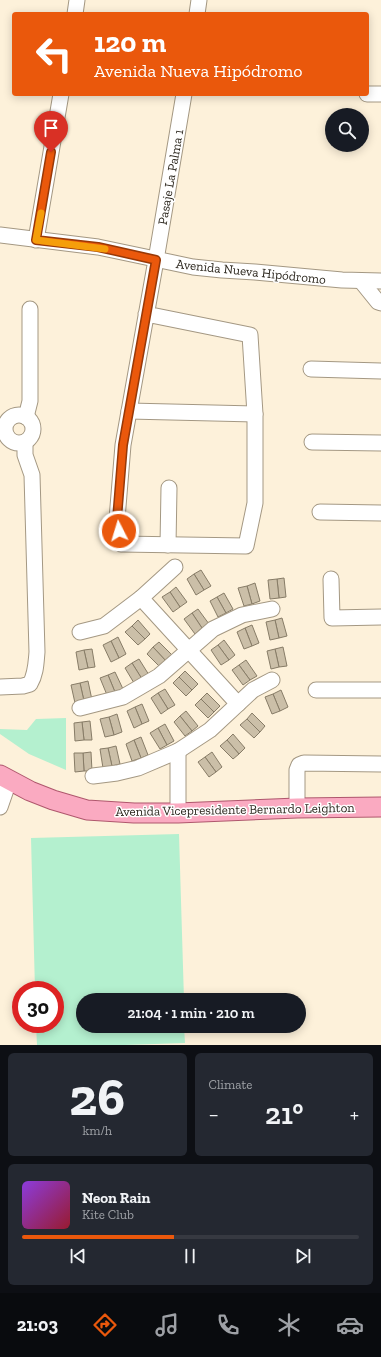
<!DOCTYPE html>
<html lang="en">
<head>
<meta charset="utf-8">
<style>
  :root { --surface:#171b24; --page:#242831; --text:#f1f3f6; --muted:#9ea1a6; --line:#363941; --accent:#ea580c }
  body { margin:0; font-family:"Zilla Slab",serif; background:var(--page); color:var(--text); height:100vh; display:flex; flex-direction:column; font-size:15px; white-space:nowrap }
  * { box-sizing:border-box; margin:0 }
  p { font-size:13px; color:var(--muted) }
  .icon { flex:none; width:22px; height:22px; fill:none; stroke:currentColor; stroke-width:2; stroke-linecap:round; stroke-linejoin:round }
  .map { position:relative; height:1045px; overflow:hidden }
  .sheet { display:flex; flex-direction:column; gap:8px; padding:8px; background:#0d0f14; flex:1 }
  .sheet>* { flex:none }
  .banner { position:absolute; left:12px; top:12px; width:357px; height:84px; border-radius:4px; box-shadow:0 2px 10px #0003; background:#ea580c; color:#fff; overflow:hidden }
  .controls { position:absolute; left:325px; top:108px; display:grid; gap:8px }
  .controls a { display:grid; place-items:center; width:44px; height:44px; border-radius:50%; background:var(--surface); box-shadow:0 2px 10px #0003; font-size:20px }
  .speed { position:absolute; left:12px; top:981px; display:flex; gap:8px; font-size:20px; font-weight:700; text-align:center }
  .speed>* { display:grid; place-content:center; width:52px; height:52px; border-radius:50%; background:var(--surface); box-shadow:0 2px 10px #0003; line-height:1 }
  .speed .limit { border:6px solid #d22; background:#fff; color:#111 }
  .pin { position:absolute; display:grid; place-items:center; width:34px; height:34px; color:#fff; margin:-41px -17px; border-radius:50% 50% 50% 0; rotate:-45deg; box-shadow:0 0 4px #0007 }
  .pin .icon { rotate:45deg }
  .me { position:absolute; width:44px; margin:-22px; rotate:355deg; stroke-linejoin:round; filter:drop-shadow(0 0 3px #0008) }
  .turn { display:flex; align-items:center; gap:14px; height:84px; padding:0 16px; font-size:18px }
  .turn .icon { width:52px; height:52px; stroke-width:2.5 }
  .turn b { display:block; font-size:28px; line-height:34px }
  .big { font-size:30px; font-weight:600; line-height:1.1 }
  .sheet .card { flex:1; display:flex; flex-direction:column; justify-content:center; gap:6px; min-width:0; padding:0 14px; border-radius:6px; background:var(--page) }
  .sheet .dial { align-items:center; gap:0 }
  .dial b { font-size:52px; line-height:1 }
  .song { display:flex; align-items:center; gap:12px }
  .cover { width:48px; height:48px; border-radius:6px; background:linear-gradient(135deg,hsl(270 70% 55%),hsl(350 70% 35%)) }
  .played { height:4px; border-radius:2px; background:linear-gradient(90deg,var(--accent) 45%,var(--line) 45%) }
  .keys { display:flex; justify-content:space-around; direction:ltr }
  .heat { display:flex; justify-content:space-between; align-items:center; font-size:22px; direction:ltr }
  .sheet .tiles { flex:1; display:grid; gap:8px; grid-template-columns:1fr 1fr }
  .card:last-child { grid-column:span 2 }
  .trip { position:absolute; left:76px; top:993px; width:230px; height:40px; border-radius:20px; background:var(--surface); box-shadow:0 2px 10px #0003; font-weight:600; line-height:40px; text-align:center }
  .dock { display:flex; height:64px; justify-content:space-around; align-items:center; background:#090b0e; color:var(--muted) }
  .dock .icon { width:28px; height:28px }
  .dock .active { color:var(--accent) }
  .dock b { font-size:18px; color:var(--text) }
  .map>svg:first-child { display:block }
  .green { fill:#b4f0cf }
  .building { fill:#cbbfa8; stroke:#877c67 }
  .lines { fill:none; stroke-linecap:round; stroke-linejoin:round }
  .minor-casing { stroke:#a49883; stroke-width:17 }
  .major-casing { stroke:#af576d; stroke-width:21 }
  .minor { stroke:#fff; stroke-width:15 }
  .major { stroke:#faaac1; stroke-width:19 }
  .route-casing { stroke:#983908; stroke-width:10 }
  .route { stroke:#ea580c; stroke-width:7 }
  .slow { stroke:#f59e0b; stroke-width:7 }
  .labels { text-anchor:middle; stroke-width:3; stroke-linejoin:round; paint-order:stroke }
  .street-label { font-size:13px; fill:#2b261d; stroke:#fff }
</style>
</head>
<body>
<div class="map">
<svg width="381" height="1045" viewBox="0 0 381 1045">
  <rect width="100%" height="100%" fill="#fdf1da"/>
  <g class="green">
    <polygon points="66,718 66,770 29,754 0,734 0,729 27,730 36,719"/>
    <polygon points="179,834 184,1000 83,1000 83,1026 184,1026 185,1043 125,1045 37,1045 36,1024 55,1024 55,990 35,990 31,838"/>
  </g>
  <g class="building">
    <polygon points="201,570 211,586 204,590 194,574"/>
    <polygon points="194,574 204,590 196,595 187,579"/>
    <polygon points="284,578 286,597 279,598 277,579"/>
    <polygon points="277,579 279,598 270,599 268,580"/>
    <polygon points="255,583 260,601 252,604 247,586"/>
    <polygon points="247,586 252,604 244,606 238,588"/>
    <polygon points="176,587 187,602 180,607 170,592"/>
    <polygon points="170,592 180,607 173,612 162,597"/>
    <polygon points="224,593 233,609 226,613 217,597"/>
    <polygon points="217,597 226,613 218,617 210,601"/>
    <polygon points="198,609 209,624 202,628 192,613"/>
    <polygon points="192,613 202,628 195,634 184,619"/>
    <polygon points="282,618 287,636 279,638 275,620"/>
    <polygon points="138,620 150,634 145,639 132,626"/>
    <polygon points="275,620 279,638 270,640 266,622"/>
    <polygon points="252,625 259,643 252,646 245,628"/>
    <polygon points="132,626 145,639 138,645 125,632"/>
    <polygon points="245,628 252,646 244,649 237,632"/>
    <polygon points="118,637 126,654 119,658 111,641"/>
    <polygon points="224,640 235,655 229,660 218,645"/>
    <polygon points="111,641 119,658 111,662 103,645"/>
    <polygon points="159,642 172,655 166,661 153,647"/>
    <polygon points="218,645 229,660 221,665 211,650"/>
    <polygon points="153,647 166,661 160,667 147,654"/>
    <polygon points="283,647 287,666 279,667 275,649"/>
    <polygon points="92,649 95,667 88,668 84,650"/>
    <polygon points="275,649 279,667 271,669 267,651"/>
    <polygon points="84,650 88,668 79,670 76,652"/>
    <polygon points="139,659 149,675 142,679 132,663"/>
    <polygon points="246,660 257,676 250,680 239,665"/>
    <polygon points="132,663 142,679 134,683 125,668"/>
    <polygon points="239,665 250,680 243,685 232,670"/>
    <polygon points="185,671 198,684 192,690 179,677"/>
    <polygon points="115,672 123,689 115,692 108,675"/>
    <polygon points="108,675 115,692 107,695 100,678"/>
    <polygon points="179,677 192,690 186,696 173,683"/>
    <polygon points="88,681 92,700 84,701 80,683"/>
    <polygon points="80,683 84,701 75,703 71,685"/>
    <polygon points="165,689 175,705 168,709 158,693"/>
    <polygon points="281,690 288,707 280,711 273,694"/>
    <polygon points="158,693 168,709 161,714 151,698"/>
    <polygon points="207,693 220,706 214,712 201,699"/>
    <polygon points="273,694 280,711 272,714 265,697"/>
    <polygon points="201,699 214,712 208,718 195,705"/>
    <polygon points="142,704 149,721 142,724 135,707"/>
    <polygon points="135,707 142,724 134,728 127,711"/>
    <polygon points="186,711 198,726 192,731 180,716"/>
    <polygon points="252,713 265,726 260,732 247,719"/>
    <polygon points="117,714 122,732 114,735 109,717"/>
    <polygon points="180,716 192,731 185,736 174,722"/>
    <polygon points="109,717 114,735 105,737 100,719"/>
    <polygon points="247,719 260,732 254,738 240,725"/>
    <polygon points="90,721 92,740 84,740 82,722"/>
    <polygon points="82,722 84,740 75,741 74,723"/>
    <polygon points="165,724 174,741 167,745 158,728"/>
    <polygon points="158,728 167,745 160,749 150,733"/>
    <polygon points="233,734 245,748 239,754 227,740"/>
    <polygon points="141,737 148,755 141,758 134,740"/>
    <polygon points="134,740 141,758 132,761 126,744"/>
    <polygon points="227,740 239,754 233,759 220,746"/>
    <polygon points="116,746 120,764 112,766 108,748"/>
    <polygon points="108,748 112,766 103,768 100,749"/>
    <polygon points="91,752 92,771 84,771 83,753"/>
    <polygon points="212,752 222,767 216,772 205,757"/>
    <polygon points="74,753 83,753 84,771 75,772"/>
    <polygon points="205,757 216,772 209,777 198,762"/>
  </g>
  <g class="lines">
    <defs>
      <g id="minor">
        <polyline points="75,14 77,0"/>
        <polyline points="197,14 199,0"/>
        <polyline points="367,94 381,94"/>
        <polyline points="0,235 98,247 193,267 222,270 255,272 342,280 381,281"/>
        <polyline points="36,240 61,94"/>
        <polyline points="361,281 378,302 381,303"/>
        <polyline points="146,314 250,335 255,414 255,503 246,546 121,544 117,519 123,445 156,260 184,94"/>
        <polyline points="311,369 381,371"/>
        <polyline points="129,411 255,414"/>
        <circle cx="19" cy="429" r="14"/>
        <polyline points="26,417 30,401 30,309"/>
        <polyline points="312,442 381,443"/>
        <polyline points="320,512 381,513"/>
        <polyline points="168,545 169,488"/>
        <polyline points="331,579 332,618 381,617"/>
        <polyline points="141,598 238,704"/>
        <polyline points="80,632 104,626 141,598 175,567"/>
        <path d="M0,687L23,686L30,684C36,674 36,663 37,652L32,475L25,455V442"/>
        <polyline points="316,690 381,690"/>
        <polyline points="80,708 123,697 159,676 213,629 242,615 272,609"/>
        <polyline points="93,776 117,773 138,768 178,751 210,730 253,690 272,680"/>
        <polyline points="0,807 9,781"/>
        <polyline points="297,808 297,770 299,765 304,763 381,764"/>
        <polyline points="178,813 178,751"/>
      </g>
      <polyline id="major" points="0,775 30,791 53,800 87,810 134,813 178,813 297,808 381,807"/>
    </defs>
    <use href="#minor" class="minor-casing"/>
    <use href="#major" class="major-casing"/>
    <use href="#minor" class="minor"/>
    <use href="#major" class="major"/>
  </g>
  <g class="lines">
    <defs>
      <polyline id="route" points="51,152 36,240 98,247 156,260 123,445 117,519 119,531"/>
    </defs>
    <use href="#route" class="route-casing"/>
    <use href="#route" class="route"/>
    <polyline class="slow" points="41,213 36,240 105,249"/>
  </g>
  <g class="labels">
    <g class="street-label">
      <text transform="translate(170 177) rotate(-80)" y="5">Pasaje La Palma 1</text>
      <text transform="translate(251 271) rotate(6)" y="5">Avenida Nueva Hipódromo</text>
      <text transform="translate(235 809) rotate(-1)" y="5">Avenida Vicepresidente Bernardo Leighton</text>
    </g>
  </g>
</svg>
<div class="controls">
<a><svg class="icon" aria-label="search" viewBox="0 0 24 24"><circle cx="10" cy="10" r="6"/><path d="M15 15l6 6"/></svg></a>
</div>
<div class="speed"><div class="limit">30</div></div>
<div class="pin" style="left:51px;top:152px;background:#d93025"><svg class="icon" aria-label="arrive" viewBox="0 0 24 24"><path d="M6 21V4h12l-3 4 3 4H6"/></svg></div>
<svg class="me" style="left:119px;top:531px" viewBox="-20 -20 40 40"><circle r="17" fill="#ea580c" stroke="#fff" stroke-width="3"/><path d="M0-11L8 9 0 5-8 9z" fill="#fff"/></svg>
<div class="trip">21:04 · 1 min · 210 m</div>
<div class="banner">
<div class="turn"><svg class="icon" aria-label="left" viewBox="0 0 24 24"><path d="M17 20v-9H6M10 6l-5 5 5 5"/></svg><div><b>120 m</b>Avenida Nueva Hipódromo</div></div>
</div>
</div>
<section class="sheet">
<div class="tiles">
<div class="card dial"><b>26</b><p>km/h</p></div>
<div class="card"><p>Climate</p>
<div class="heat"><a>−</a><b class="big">21°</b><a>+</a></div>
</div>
<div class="card">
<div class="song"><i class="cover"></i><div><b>Neon Rain</b><p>Kite Club</p></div></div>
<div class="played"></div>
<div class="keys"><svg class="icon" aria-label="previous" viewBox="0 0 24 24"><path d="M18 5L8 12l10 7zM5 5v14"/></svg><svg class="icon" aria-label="pause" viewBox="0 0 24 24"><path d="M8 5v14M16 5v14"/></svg><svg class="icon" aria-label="next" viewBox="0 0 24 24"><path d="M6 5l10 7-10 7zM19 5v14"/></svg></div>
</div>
</div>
</section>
<nav class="dock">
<b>21:03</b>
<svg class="icon active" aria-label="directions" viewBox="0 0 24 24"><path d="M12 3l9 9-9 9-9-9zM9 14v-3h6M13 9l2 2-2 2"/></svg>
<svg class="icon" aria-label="music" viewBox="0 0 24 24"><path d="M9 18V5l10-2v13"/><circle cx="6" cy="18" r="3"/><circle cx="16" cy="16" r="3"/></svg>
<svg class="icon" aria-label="phone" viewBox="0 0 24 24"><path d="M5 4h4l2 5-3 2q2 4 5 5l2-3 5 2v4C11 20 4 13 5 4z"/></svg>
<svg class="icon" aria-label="climate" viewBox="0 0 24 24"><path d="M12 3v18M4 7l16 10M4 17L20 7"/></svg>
<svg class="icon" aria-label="car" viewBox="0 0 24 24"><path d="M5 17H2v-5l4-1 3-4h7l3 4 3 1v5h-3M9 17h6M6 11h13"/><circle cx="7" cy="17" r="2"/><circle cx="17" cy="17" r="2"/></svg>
</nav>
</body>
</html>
